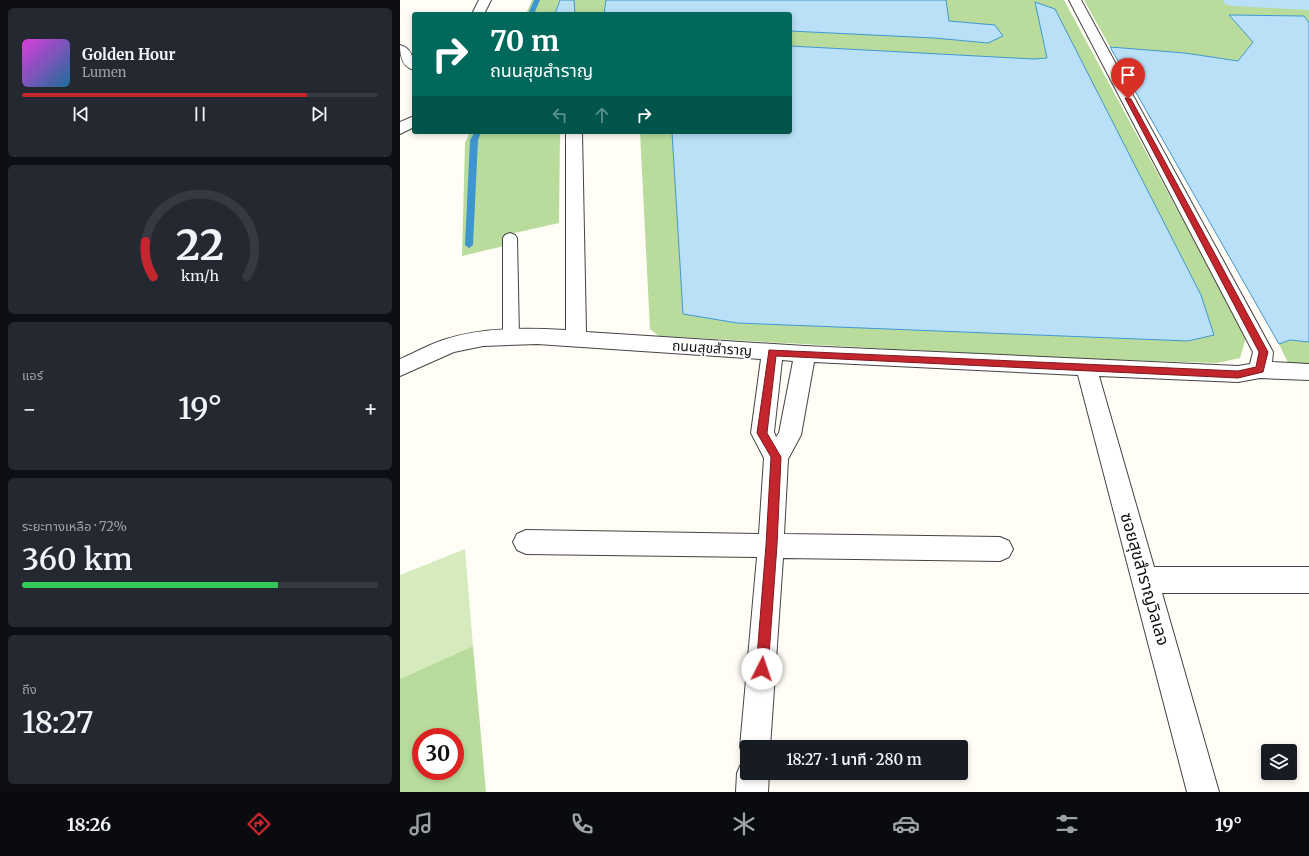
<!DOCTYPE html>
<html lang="th">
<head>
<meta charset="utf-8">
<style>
  :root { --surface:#171b24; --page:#242831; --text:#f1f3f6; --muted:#9ea1a6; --line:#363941; --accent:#c4262e }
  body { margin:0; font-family:Merriweather,"Noto Sans Thai",serif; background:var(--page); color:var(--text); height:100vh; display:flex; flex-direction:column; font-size:15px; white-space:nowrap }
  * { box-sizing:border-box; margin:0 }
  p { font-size:13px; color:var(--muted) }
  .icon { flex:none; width:22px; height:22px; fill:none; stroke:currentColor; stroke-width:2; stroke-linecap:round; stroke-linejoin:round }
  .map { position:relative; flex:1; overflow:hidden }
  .side { display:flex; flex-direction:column; gap:8px; padding:8px; background:#0d0f14; width:400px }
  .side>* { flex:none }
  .banner { position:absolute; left:12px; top:12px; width:380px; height:122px; border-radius:4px; box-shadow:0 2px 6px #0003; background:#00695c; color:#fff; overflow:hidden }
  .controls { position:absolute; left:861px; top:744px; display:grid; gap:8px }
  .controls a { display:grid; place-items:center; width:36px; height:36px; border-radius:4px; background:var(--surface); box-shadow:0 2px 6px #0003; font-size:20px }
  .speed { position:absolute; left:12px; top:728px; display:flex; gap:8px; font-size:20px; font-weight:700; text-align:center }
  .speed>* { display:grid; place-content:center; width:52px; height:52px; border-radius:50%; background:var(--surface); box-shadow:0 2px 6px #0003; line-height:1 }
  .speed .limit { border:6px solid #d22; background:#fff; color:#111 }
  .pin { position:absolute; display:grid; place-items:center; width:34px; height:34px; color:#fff; margin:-41px -17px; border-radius:50% 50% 50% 0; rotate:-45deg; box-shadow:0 0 4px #0007 }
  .pin .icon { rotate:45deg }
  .me { position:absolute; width:44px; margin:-22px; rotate:4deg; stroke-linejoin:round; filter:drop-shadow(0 0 3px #0008) }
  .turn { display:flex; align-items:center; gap:14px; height:84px; padding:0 12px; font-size:18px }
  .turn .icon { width:52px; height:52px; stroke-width:2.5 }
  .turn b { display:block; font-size:28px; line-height:34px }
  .lanes { display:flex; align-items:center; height:38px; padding:0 12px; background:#0003; justify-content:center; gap:20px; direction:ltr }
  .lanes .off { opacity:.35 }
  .big { font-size:30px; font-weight:600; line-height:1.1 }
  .side .card { flex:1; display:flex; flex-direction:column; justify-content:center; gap:6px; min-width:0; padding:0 14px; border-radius:6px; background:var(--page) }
  .side .dial { align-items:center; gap:0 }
  .dial svg { height:104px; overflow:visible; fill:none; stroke:var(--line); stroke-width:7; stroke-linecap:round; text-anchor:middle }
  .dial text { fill:var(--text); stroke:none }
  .song { display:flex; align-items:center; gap:12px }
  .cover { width:48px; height:48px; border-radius:6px; background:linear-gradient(135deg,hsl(300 70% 55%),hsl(200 70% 35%)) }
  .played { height:4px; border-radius:2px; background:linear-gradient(90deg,var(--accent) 80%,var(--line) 80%) }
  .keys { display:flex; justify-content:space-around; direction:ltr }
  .heat { display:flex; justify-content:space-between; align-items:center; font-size:22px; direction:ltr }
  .charge { height:6px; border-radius:3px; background:linear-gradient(90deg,#34c759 72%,var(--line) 0) }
  .trip { position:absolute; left:340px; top:740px; width:228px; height:40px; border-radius:4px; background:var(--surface); box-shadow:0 2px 6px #0003; font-weight:600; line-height:40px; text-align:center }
  .dock { display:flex; height:64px; justify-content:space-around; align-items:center; background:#090b0e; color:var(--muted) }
  .dock .icon { width:28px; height:28px }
  .dock .active { color:var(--accent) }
  .dock b { font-size:18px; color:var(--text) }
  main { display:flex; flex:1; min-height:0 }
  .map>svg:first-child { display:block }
  .green { fill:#d5ebbd }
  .forest { fill:#b9dc9c; fill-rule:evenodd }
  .water { fill:#b9e0f7; stroke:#3f96cf }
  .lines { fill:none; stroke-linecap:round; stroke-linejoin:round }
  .stream { fill:#3f96cf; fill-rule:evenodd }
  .canal { fill:#b9e0f7; fill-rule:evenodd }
  .lane-casing { stroke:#444; stroke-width:2 }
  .street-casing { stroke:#444; stroke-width:2 }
  .lane { fill:#fff; fill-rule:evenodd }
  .street { fill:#fff; fill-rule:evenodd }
  .route { fill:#c4262e; stroke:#7f191e }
  .labels { text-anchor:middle; stroke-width:4; stroke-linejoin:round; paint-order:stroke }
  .street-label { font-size:14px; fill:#111; stroke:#fff }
  .near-street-label { font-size:17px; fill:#111; stroke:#fff }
</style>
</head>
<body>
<main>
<section class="side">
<div class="card">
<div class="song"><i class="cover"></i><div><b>Golden Hour</b><p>Lumen</p></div></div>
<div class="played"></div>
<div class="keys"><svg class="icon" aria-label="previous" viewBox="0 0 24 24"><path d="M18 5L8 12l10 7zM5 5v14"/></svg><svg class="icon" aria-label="pause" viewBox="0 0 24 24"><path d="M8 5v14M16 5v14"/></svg><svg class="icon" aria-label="next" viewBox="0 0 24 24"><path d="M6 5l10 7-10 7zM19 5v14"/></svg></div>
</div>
<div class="card dial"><svg viewBox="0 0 100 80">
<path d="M14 69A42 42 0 1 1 86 69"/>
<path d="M14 69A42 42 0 0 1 8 42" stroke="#c4262e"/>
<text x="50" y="56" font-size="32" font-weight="700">22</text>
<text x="50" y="72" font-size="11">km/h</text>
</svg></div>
<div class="card"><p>แอร์</p>
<div class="heat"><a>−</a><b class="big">19°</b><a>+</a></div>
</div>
<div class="card"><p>ระยะทางเหลือ · 72%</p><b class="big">360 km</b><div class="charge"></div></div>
<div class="card"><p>ถึง</p><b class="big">18:27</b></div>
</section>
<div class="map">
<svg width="909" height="792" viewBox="0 0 909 792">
  <rect width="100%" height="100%" fill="#fffdf5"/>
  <polygon class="green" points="65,549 73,646 0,679 0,575"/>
  <g class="forest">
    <polygon points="132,0 160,0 155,14 126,14"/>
    <polygon points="174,0 206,0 204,14 175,14"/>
    <polygon points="546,0 664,0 846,337 840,358 817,363 654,358 259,336 250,329 240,132 272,132 283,314 337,323 788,341 643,42 647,58 633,59 390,46 390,31 534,38 588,43 595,25 549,21"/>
    <polygon points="684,0 909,0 909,23 903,16 830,15 853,42 838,61 785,53 710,47"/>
    <polygon points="70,132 160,132 159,223 106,235 104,246 62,256 65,143"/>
    <polygon points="890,340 909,342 909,365 888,363 879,344"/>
    <path d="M73,646L86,792H0V679ZM21,737H55V771H21Z"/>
  </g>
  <g class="water">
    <polygon points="160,0 174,0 175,14 155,14"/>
    <polygon points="206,0 546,0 549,21 595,25 603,36 588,43 534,38 390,31 390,14 204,14"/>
    <polygon points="635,2 655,9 801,295 814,335 788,341 337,323 283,314 272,132 390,132 390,46 633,59 647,58"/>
    <polygon points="829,15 904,16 909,23 909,342 890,340 879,344 710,47 785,53 838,61 853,42"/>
  </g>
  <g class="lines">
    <g class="stream">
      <polygon points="134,0 140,0 134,14 128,14"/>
      <polygon points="75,132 81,132 78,140 73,245 69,248 65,245 70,140"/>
    </g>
    <polygon class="canal" points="823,0 909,0 909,10 832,6 825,4"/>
    <defs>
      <polygon id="lane" points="110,233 115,235 117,238 119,336 117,340 111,342 105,340 103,336 103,238 105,235"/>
      <g id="street">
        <polygon points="79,0 91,0 84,14 72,14"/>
        <path d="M669,0H681L873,352L872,362L909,364V380L860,378L838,382L699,376L754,567H909V593H762L819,792H787L678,375L414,362L401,435L388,459L384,534L600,537L609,541L613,549L609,557L600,561L383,558L370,747H347V759L344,758L340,747L357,557L126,554L117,550L113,542L117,534L126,530L359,534L364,458L351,433L361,359L137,344L83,346L54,352L0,376V359C14,353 28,345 43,340C82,327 125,328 166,330V132H182L186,332L405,346L838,366L850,364L853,352ZM382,360L393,361L379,433L376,437L374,432Z"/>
        <path d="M0,45C12,48 14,59 14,70C2,67 0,56 0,45Z"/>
        <polygon points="14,116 14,127 0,134 0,122"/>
        <polygon points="347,760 347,773 369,773 368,792 336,792 337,773 342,762"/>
      </g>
    </defs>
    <use href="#lane" class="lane-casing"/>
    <use href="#street" class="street-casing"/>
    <use href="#lane" class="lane"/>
    <use href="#street" class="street"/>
  </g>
  <polygon class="route" points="725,98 731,99 868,352 863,372 838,378 376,356 367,433 381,457 377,545 368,669 366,674 362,675 357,674 356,669 366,545 371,457 357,433 369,350 838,371 856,367 859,352"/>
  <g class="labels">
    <g class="street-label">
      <text transform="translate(312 348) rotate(4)" y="5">ถนนสุขสำราญ</text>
    </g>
    <g class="near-street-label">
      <text transform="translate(745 579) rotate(74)" y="6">ซอยสุขสำราญวิลเลจ</text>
    </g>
  </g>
</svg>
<div class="controls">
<a><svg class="icon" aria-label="layers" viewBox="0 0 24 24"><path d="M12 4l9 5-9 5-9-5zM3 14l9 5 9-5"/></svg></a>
</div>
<div class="speed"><div class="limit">30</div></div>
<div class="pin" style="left:728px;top:99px;background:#d93025"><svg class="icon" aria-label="arrive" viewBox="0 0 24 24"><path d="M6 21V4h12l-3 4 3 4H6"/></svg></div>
<svg class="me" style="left:362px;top:669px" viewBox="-20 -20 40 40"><circle r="19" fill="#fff"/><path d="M0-13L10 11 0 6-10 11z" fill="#c4262e"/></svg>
<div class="trip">18:27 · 1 นาที · 280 m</div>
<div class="banner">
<div class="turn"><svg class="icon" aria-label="right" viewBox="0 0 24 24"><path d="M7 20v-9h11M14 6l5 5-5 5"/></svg><div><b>70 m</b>ถนนสุขสำราญ</div></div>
<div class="lanes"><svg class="icon off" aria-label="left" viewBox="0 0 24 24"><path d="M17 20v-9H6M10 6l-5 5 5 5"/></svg><svg class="icon off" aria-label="ahead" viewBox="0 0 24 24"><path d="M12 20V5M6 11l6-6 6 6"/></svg><svg class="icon" aria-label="right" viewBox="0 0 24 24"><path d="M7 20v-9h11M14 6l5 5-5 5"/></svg></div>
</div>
</div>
</main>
<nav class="dock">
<b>18:26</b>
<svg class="icon active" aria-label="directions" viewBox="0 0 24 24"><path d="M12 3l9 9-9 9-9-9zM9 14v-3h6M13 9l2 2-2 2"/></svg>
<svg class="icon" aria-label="music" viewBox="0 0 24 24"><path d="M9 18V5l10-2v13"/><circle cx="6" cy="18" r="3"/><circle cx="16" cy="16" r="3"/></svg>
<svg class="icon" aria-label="phone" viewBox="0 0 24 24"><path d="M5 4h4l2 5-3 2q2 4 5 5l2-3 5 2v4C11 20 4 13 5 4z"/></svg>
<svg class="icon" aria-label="climate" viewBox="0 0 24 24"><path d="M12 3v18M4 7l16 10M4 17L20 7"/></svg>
<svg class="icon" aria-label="car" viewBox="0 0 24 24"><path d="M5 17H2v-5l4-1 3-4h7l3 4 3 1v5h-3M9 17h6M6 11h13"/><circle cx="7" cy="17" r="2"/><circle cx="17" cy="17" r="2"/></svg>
<svg class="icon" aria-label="filters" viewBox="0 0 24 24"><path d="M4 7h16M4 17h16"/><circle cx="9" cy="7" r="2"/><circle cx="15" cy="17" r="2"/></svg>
<b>19°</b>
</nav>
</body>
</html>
